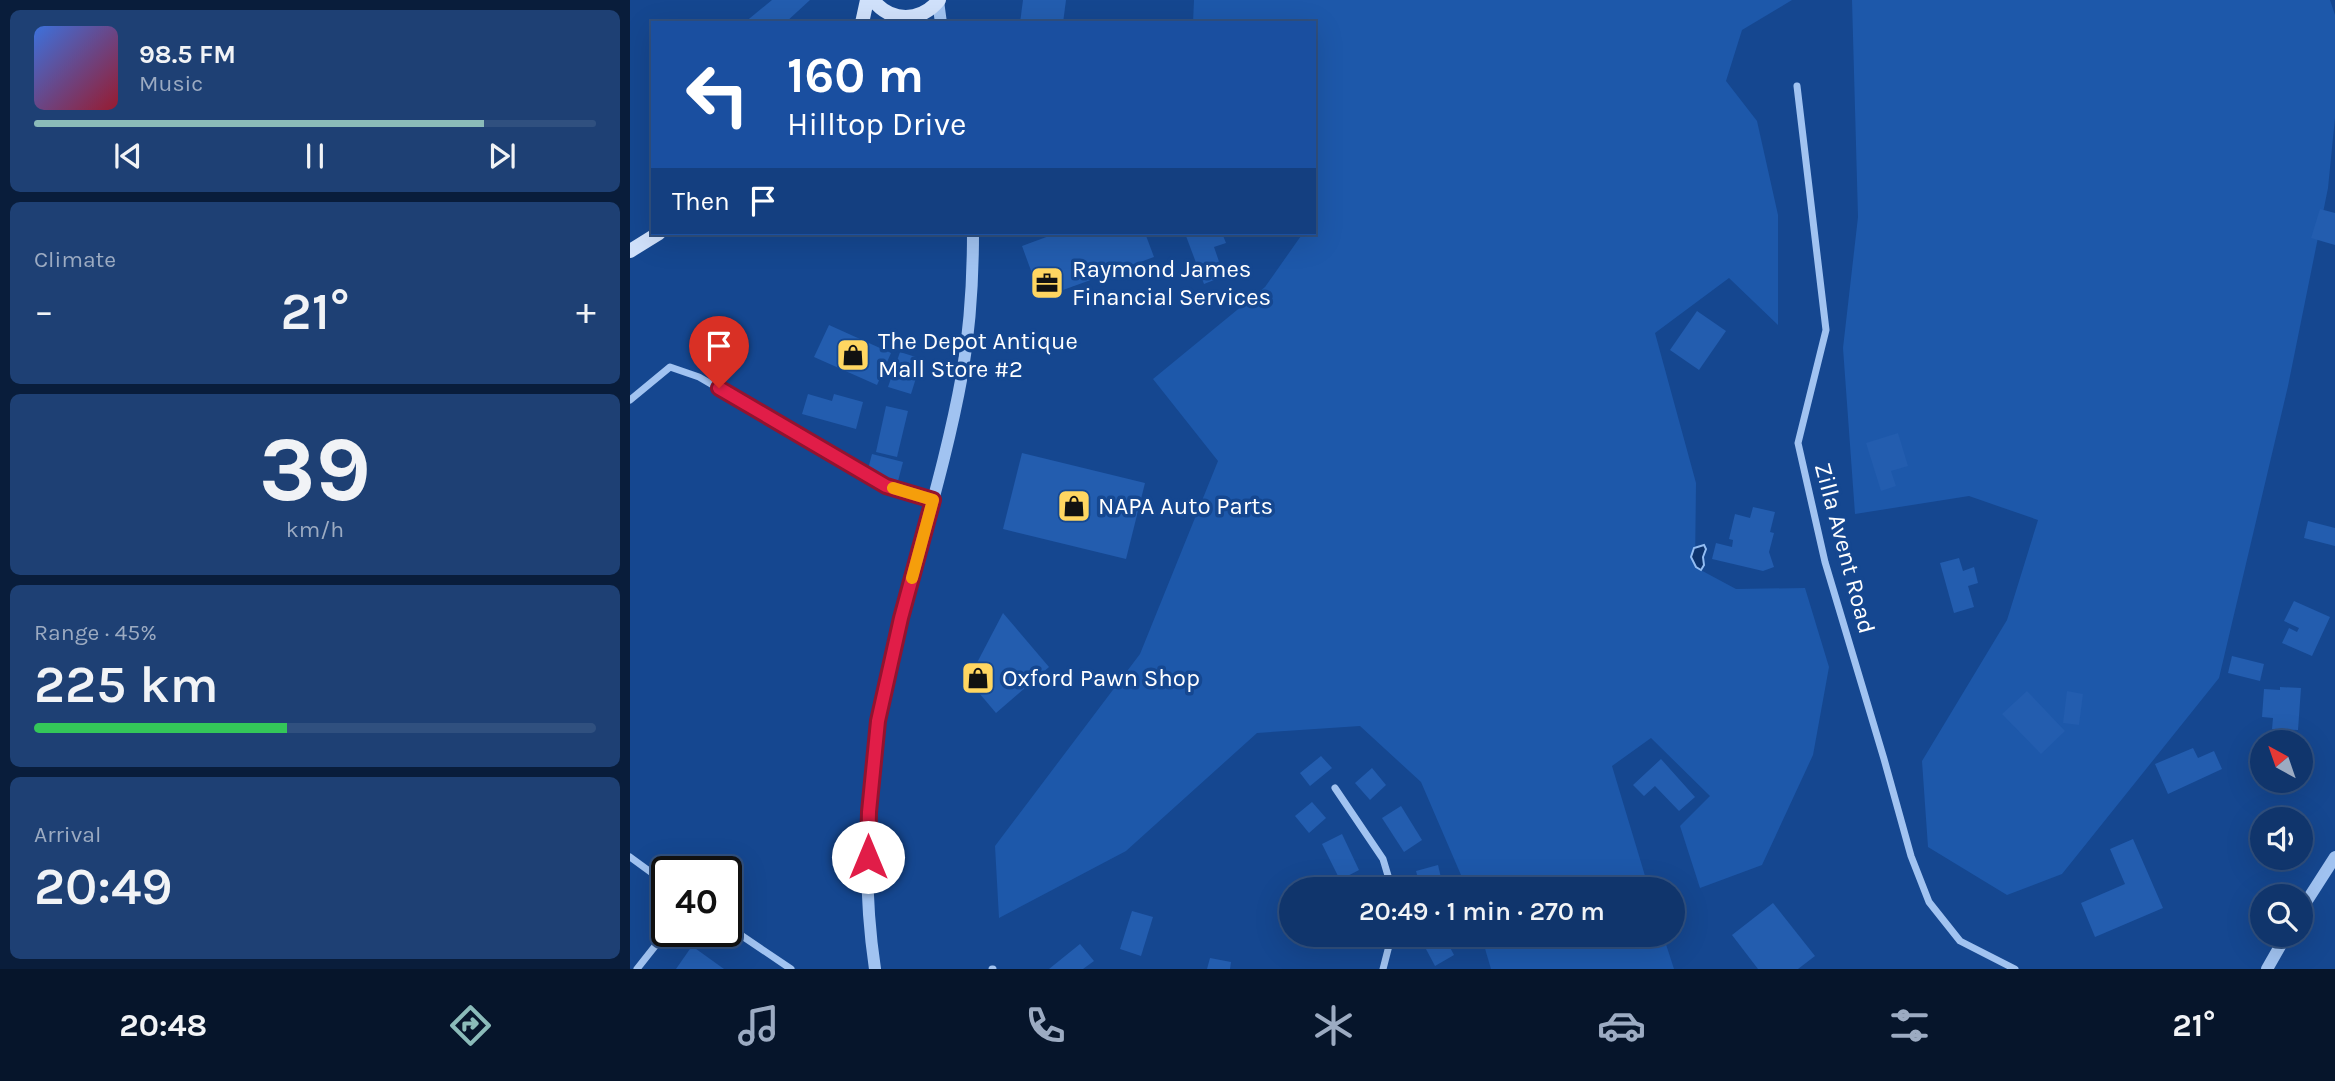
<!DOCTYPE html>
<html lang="en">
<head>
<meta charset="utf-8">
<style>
  :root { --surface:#10356c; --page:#1e4074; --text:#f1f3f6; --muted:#9cabc2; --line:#30507f; --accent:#8bbbb9 }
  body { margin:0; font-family:Karla,sans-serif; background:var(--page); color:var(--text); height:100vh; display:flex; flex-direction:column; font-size:26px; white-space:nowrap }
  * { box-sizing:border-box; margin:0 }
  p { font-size:23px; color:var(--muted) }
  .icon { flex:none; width:38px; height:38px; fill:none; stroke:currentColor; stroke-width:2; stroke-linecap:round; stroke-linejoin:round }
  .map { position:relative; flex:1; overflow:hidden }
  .sheet { display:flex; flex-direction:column; gap:10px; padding:10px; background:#091d3b; width:630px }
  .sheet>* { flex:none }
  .guide { position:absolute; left:21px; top:21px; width:665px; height:214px; border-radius:0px; box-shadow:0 7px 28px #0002,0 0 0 2px var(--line); background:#1a4fa0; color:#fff; overflow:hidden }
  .needle { width:46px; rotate:320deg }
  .controls { position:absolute; left:1620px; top:730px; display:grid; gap:14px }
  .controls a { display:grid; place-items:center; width:63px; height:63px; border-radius:50%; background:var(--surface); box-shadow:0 7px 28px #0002,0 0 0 2px var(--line); font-size:35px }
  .speed { position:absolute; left:21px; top:856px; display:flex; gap:14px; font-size:35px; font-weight:700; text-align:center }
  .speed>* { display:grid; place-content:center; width:91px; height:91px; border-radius:50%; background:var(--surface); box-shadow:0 7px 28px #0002,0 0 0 2px var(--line); line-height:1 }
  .speed .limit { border:4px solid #111; border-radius:10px; background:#fff; color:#111 }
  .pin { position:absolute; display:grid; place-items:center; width:60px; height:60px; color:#fff; margin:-72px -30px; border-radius:50% 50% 50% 0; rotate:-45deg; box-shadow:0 0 7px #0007 }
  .pin .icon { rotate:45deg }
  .me { position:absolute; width:77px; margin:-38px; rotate:0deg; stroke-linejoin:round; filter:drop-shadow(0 0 5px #0008) }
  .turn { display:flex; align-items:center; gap:24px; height:147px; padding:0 21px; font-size:32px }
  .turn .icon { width:91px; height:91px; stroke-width:2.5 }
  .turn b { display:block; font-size:49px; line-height:60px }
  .then { display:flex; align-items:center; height:66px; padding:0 21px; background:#0003; gap:14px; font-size:26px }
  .big { font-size:52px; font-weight:600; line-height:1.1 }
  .sheet .widget { flex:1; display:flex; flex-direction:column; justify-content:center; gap:10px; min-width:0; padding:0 24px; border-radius:10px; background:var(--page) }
  .sheet .dial { align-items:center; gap:0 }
  .dial b { font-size:91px; line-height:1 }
  .song { display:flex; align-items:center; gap:21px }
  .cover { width:84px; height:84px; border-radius:10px; background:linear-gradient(135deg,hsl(220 70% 55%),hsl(350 70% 35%)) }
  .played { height:7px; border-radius:4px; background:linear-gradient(90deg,var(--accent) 80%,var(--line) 80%) }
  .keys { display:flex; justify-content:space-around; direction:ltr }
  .heat { display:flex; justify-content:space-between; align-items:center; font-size:38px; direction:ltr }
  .charge { height:10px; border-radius:5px; background:linear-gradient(90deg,#34c759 45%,var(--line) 0) }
  .trip { position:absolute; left:649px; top:877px; width:406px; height:70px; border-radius:35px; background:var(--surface); box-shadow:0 7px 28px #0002,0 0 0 2px var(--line); font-weight:600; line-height:70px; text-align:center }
  .menu { display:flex; height:112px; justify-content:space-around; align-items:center; background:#06152b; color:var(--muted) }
  .menu .icon { width:49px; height:49px }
  .menu .active { color:var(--accent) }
  .menu b { font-size:32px; color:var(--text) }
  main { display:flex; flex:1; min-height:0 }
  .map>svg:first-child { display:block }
  .green { fill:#1d58aa }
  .water { fill:#0d336d; stroke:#93bdf3; stroke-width:2 }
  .building { fill:#235daf }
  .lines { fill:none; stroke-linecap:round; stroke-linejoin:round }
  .minor { stroke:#a1c3f1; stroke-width:7 }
  .tertiary { stroke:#a1c3f1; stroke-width:12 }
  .secondary { stroke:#d0e1fb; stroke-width:14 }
  .route-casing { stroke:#92132f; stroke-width:18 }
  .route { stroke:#e11d48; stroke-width:12 }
  .slow { stroke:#f59e0b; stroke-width:12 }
  .labels { text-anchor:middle; stroke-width:7; stroke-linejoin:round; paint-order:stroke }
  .poi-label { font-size:24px; fill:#fff; stroke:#154790; text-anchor:start }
  .street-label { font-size:24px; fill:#fff; stroke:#154790 }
</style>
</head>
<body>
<main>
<section class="sheet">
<div class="widget">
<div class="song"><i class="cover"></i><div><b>98.5 FM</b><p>Music</p></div></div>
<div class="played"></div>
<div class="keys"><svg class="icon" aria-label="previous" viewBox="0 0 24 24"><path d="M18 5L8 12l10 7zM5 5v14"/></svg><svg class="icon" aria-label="pause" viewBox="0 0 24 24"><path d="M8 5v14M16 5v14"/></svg><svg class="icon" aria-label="next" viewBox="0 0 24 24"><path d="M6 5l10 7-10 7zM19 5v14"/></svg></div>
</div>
<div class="widget"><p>Climate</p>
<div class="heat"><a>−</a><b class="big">21°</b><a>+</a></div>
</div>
<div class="widget dial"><b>39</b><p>km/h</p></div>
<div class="widget"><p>Range · 45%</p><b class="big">225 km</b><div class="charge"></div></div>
<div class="widget"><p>Arrival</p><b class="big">20:49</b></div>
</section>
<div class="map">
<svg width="1705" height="969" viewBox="0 0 1705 969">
  <rect width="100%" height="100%" fill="#154790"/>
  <g class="green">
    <polygon points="564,0 1162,0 1112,30 1096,81 1127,121 1148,215 1148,325 1099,278 1025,333 1066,483 1065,567 1106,589 1175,588 1199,667 1183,755 1132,865 1070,888 1050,826 1080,796 1021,738 982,766 1019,889 837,889 791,782 730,726 627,733 496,851 369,918 365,846 510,654 588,461 523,379 635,287 673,233 684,233 684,23 563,23"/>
    <polygon points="1222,0 1700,0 1705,15 1705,118 1698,188 1658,386 1589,678 1432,874 1377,895 1298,847 1292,761 1377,620 1408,520 1339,496 1225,514 1213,348 1228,217"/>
    <polygon points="851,935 1033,935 1044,969 861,969"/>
  </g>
  <polygon class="water" points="1074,545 1076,549 1073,557 1074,565 1071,570 1066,567 1061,557 1064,548"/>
  <g class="building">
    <polygon points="142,0 180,0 155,23 114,23"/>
    <polygon points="393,0 436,0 433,23 390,23"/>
    <polygon points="1690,209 1705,213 1705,245 1681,238"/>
    <polygon points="418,233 515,233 524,257 411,298 392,246 419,236"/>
    <polygon points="565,233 592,233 596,243 584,247 594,276 574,284 556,236"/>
    <polygon points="1067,311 1096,331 1069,370 1040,350"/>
    <polygon points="199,325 261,353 247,385 184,357"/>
    <polygon points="270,352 292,359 281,394 258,387"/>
    <polygon points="178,394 202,401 204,394 233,402 226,429 172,414"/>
    <polygon points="256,406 278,411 267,457 246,452"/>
    <polygon points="1268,433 1278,466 1261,471 1266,486 1251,491 1236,443"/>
    <polygon points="392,453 515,483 496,559 373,529"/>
    <polygon points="242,454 273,462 268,481 237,473"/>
    <polygon points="1123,507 1145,512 1140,532 1144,533 1139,552 1144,567 1133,571 1082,559 1086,543 1102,547 1103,540 1099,539 1105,514 1120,518"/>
    <polygon points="1678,521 1705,528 1705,546 1674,538"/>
    <polygon points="1329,558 1333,571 1344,567 1348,583 1338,586 1344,607 1324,613 1310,563"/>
    <polygon points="1664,601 1700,617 1682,656 1652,643 1659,628 1667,632 1669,628 1654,621"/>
    <polygon points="373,613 419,667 366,713 338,680"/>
    <polygon points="1602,656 1634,664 1630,681 1598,673"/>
    <polygon points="1650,687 1671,688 1668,730 1642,729 1643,718 1632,717 1634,689 1650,690"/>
    <polygon points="1397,691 1435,731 1411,754 1372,714"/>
    <polygon points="1437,691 1453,694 1449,725 1433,723"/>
    <polygon points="1563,748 1568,758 1584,751 1592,769 1538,794 1525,764"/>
    <polygon points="691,756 702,768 680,786 670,773"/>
    <polygon points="1031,759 1065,797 1049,811 1025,786 1014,796 1003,785"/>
    <polygon points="742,768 756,785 740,800 725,783"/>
    <polygon points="682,802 696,818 679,833 665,816"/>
    <polygon points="771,806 792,840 774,852 752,818"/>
    <polygon points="712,834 729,870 710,880 692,844"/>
    <polygon points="1503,839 1533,908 1465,937 1451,903 1495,884 1480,849"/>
    <polygon points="808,865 813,886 791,889 786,871"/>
    <polygon points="1143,903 1185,956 1168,969 1128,969 1102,935"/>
    <polygon points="502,911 523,917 511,956 490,949"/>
    <polygon points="788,934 813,934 824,955 805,966"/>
    <polygon points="450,944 464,961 453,969 419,969"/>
    <polygon points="62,946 94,969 46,969"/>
    <polygon points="580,958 601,962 600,969 577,969"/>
  </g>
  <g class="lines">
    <g class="minor">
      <polyline points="1167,86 1196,330 1168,443 1195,562 1254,759 1281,856 1299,902 1330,941 1385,969"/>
      <polyline points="0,400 40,367 69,377 256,486 302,500"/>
      <polyline points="705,788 753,859 762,889"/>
      <polyline points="0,857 37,884"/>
      <polyline points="96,925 161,969"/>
      <polyline points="7,969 37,931"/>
      <polyline points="362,969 363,969"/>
      <polyline points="753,969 762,934"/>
    </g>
    <g class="tertiary">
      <polyline points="308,1 311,23"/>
      <polyline points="1671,910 1705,857"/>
      <path d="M245,969C233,889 235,801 249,721C269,604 311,492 332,375C340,328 343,280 343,233"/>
      <polyline points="1637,969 1657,934"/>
    </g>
    <g class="secondary">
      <path d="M243,0C261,23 291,22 309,0"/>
      <polyline points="232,23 237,0"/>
      <polyline points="0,251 29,233"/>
    </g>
  </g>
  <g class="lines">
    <defs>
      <polyline id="route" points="89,388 256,486 303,500 271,618 248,721 239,812 238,857"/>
    </defs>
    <use href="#route" class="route-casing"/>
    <use href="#route" class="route"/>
    <polyline class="slow" points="263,488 303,500 282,578"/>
  </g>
  <defs>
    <symbol id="office-square" viewBox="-11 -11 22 22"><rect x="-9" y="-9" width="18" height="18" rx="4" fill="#ffd661" stroke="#154790"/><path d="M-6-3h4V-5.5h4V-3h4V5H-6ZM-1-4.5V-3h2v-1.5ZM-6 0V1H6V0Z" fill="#111"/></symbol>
    <symbol id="shop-square" viewBox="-11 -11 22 22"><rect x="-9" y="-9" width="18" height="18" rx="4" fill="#ffd661" stroke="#154790"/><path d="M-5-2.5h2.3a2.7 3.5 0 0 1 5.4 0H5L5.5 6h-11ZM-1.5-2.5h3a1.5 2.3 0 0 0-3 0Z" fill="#111"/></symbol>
  </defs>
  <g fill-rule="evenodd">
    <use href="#office-square" x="398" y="264" width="38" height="38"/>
    <use href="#shop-square" x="204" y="336" width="38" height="38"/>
    <use href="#shop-square" x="425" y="487" width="38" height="38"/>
    <use href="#shop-square" x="329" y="659" width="38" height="38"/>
  </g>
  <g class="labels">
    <g class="poi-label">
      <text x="442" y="277">Raymond James<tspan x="442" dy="28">Financial Services</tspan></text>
      <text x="248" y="349">The Depot Antique<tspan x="248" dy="28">Mall Store #2</tspan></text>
      <text x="468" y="514">NAPA Auto Parts</text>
      <text x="372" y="686">Oxford Pawn Shop</text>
    </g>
    <g class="street-label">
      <text transform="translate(1215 548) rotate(75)" y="8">Zilla Avent Road</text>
    </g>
  </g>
</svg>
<div class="controls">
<a><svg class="needle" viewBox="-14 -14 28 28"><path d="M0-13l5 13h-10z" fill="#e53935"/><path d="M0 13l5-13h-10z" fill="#9cabc2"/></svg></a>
<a><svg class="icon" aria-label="sound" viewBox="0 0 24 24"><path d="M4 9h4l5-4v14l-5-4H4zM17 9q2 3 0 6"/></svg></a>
<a><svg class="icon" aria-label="search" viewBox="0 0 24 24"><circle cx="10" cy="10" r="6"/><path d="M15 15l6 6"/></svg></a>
</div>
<div class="speed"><div class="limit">40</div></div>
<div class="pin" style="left:89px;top:388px;background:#d93025"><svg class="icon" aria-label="arrive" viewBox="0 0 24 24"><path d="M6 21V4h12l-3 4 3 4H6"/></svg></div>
<svg class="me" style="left:238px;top:857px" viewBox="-20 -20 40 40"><circle r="19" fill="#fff"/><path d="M0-13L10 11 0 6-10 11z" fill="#e11d48"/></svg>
<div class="trip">20:49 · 1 min · 270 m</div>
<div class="guide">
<div class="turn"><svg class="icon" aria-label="left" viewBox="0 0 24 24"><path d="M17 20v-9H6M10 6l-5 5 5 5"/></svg><div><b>160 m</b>Hilltop Drive</div></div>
<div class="then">Then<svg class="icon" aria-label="arrive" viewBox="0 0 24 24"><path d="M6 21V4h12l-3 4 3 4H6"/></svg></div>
</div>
</div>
</main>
<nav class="menu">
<b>20:48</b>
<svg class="icon active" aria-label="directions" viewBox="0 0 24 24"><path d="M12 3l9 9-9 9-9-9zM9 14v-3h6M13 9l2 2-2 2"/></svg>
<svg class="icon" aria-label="music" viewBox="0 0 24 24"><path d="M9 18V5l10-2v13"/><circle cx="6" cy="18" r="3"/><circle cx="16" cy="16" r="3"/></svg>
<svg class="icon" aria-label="phone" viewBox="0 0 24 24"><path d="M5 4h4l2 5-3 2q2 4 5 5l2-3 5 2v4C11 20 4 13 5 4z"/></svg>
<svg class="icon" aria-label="climate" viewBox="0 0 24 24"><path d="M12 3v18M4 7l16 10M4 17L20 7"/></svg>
<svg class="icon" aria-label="car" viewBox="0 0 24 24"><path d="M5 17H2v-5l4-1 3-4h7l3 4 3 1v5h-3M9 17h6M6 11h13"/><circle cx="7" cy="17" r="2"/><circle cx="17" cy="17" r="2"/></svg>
<svg class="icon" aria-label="filters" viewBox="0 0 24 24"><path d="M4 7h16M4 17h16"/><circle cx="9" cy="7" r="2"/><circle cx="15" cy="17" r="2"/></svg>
<b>21°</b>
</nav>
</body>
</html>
